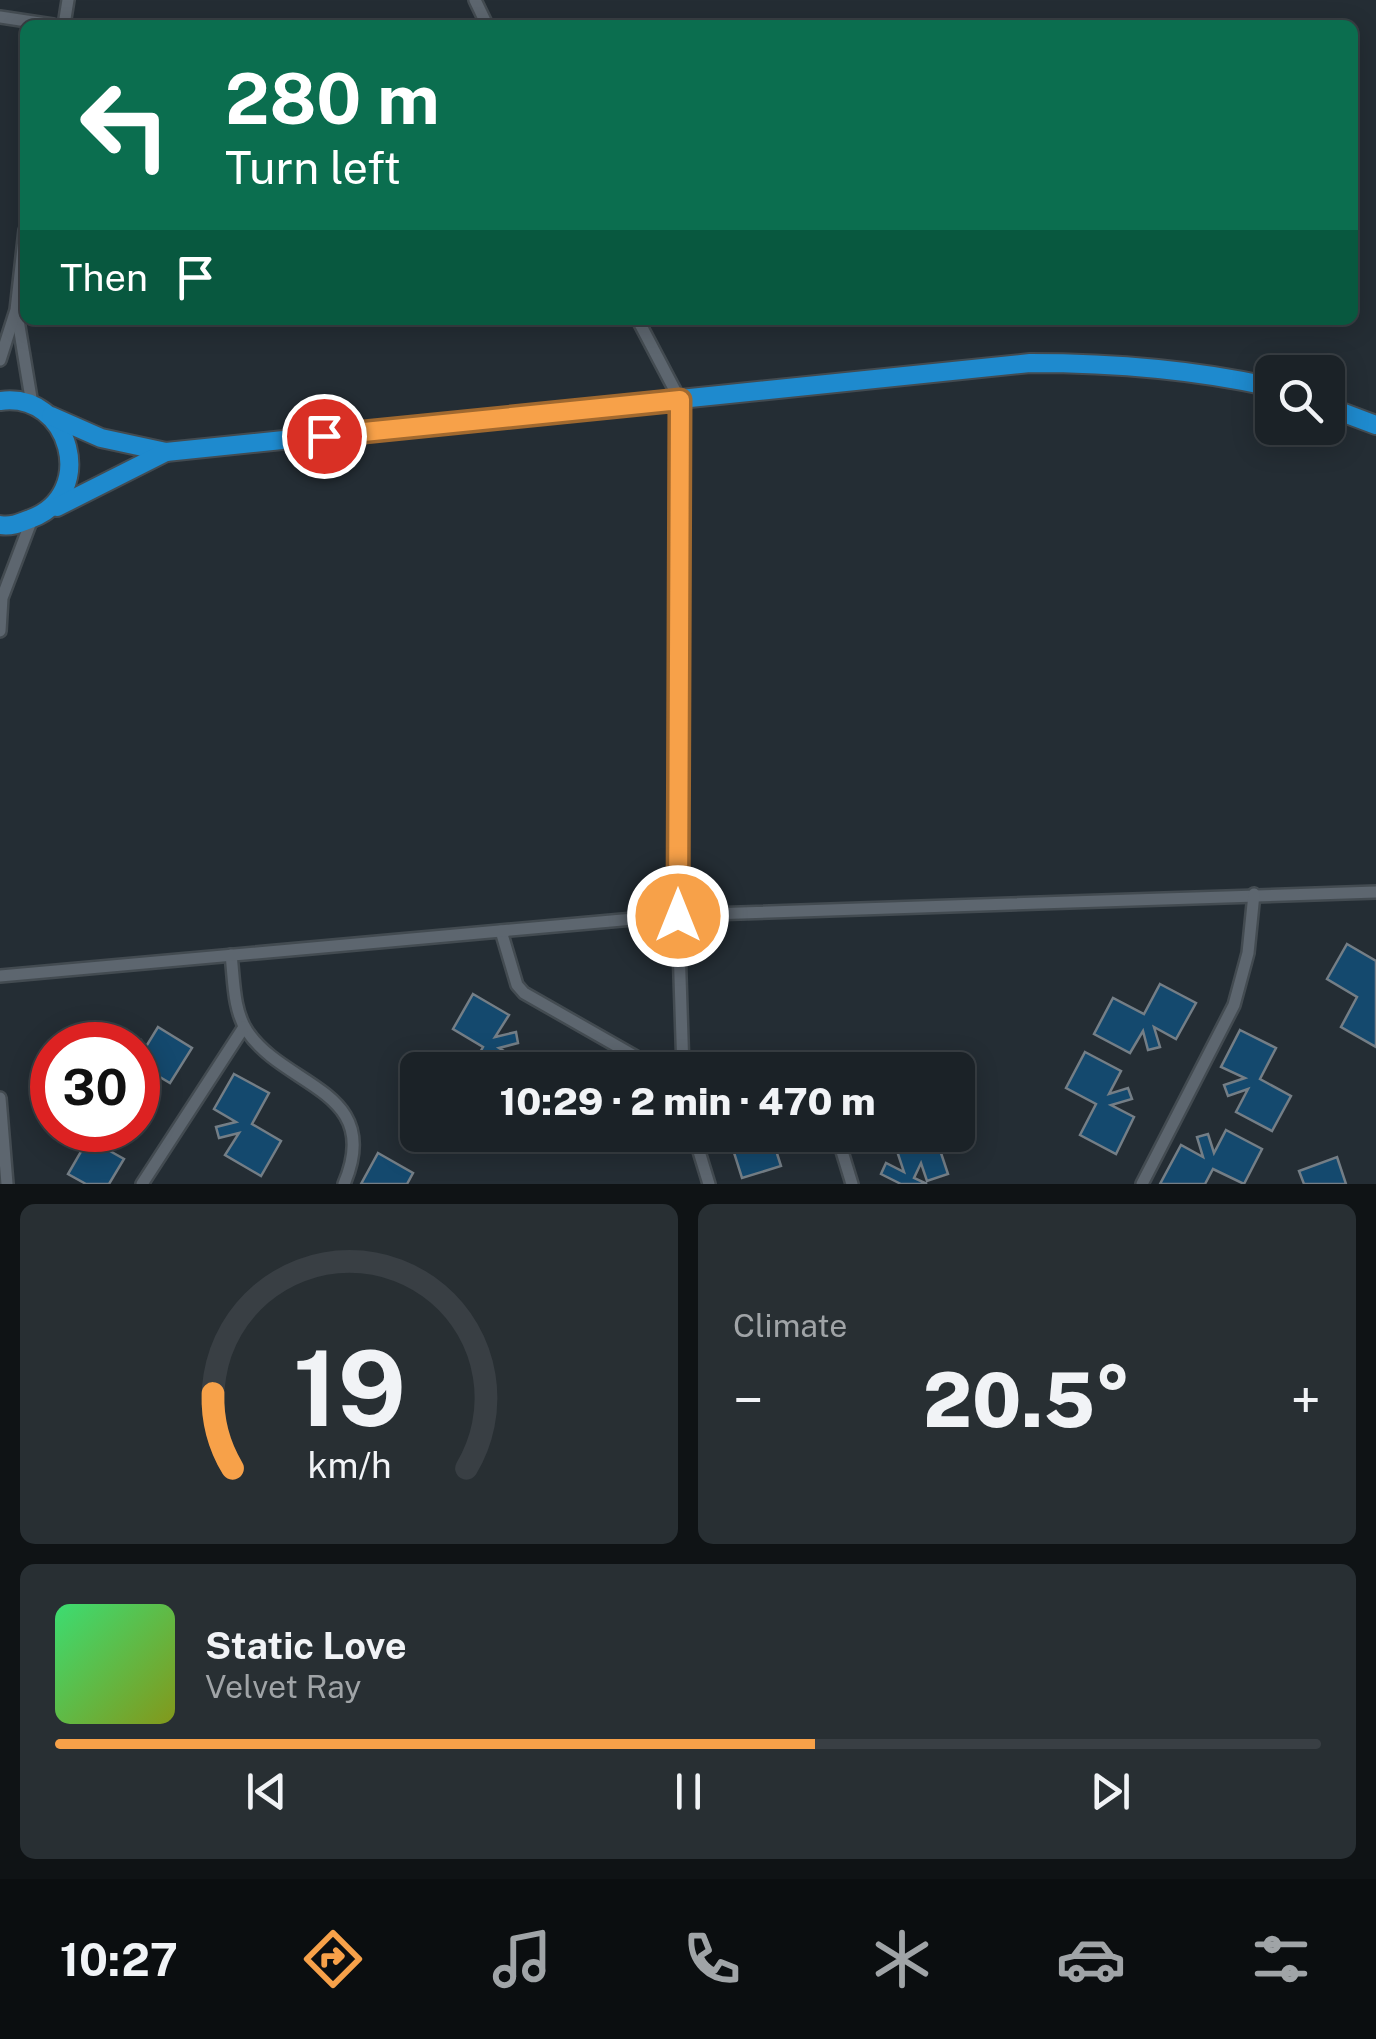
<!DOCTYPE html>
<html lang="en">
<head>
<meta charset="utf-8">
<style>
  :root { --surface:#1b2227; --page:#282f33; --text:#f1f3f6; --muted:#a0a4a7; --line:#393f44; --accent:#f7a149 }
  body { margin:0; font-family:"Public Sans",sans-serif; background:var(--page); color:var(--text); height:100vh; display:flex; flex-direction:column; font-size:38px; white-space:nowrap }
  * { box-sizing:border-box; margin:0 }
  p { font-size:32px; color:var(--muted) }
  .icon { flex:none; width:55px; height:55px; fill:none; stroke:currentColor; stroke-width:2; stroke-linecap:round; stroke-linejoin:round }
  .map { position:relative; height:1184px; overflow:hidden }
  .drawer { display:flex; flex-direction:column; gap:20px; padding:20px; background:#0f1315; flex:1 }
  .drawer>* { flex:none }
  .top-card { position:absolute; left:20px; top:20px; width:1338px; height:305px; border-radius:15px; box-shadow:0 5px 25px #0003,0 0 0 2px var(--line); background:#0b6e4f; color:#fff; overflow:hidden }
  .tools { position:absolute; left:1255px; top:355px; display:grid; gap:20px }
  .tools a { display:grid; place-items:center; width:90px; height:90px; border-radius:15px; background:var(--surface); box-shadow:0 5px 25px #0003,0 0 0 2px var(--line); font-size:50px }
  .speed { position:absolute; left:30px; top:1022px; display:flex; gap:20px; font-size:50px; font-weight:700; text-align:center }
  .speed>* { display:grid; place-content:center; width:130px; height:130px; border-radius:50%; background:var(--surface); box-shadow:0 5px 25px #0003,0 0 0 2px var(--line); line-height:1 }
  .speed .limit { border:15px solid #d22; background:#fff; color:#111 }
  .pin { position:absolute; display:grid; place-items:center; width:85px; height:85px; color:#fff; margin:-42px; border:5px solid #fff; border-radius:50%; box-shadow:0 2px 10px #0007 }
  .me { position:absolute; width:110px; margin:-55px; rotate:0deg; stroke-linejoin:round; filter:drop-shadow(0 0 8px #0008) }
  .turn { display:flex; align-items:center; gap:35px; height:210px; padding:0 40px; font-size:45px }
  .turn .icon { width:130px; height:130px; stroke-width:2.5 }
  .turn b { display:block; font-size:70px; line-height:85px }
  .then { display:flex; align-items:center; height:95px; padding:0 40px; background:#0003; gap:20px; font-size:38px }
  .big { font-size:75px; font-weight:800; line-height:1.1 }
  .drawer .card { flex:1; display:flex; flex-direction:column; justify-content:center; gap:15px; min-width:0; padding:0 35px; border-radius:15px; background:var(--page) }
  .drawer .dial { align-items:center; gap:0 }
  .dial svg { height:260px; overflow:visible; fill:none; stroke:var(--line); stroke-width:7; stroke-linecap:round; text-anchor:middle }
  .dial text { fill:var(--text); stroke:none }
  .song { display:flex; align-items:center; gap:30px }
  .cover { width:120px; height:120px; border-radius:15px; background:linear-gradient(135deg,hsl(140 70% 55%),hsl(70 70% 35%)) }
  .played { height:10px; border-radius:5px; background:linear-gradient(90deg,var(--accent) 60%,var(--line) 60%) }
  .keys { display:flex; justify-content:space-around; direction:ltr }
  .heat { display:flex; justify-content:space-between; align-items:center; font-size:55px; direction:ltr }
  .drawer .tiles { flex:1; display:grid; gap:20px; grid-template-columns:1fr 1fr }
  .card:last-child { grid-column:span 2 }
  .trip { position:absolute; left:400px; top:1052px; width:575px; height:100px; border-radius:15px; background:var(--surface); box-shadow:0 5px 25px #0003,0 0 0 2px var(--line); font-weight:800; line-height:100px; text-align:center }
  .tab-bar { display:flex; height:160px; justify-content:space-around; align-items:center; background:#0b0e10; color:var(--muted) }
  .tab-bar .icon { width:70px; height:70px }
  .tab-bar .active { color:var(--accent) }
  .tab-bar b { font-size:45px; color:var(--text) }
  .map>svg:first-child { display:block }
  .building { fill:#14496e; stroke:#747e86; stroke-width:2.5 }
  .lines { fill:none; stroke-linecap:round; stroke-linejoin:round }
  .minor-casing { stroke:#434b51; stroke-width:16 }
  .highway-casing { stroke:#434b51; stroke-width:22 }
  .minor { stroke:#5d666f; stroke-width:11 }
  .highway { stroke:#1e8ace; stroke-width:18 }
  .route-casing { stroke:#a1692f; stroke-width:25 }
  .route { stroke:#f7a149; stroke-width:18 }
</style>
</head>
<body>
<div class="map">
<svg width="1376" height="1184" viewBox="0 0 1376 1184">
  <rect width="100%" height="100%" fill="#242d34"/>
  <g class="building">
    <polygon points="1347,944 1376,961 1376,1047 1341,1027 1357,997 1327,979"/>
    <polygon points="1160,984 1196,1003 1176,1039 1154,1027 1160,1047 1148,1050 1143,1031 1130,1053 1094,1034 1113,998 1144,1014"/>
    <polygon points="473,994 509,1015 495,1037 516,1032 518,1043 499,1048 521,1061 516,1070 500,1070 490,1064 486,1070 470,1070 483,1047 453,1029"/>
    <polygon points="158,1027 192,1048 170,1083 148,1070 153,1090 142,1093 138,1073 138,1040 141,1040 144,1050"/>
    <polygon points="1240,1030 1276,1048 1260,1079 1291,1096 1272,1131 1236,1112 1248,1089 1228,1096 1224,1085 1245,1078 1221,1067"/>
    <polygon points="1085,1052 1121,1071 1109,1094 1128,1088 1132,1099 1111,1105 1134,1117 1116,1154 1080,1135 1096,1104 1066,1088"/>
    <polygon points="873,1055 878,1070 834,1070 834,1068"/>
    <polygon points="234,1074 269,1093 252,1124 281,1141 261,1176 225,1155 239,1133 219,1138 216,1127 236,1122 214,1109"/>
    <polygon points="119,1130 122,1140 101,1146 124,1159 109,1184 86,1184 68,1174 86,1143 75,1137"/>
    <polygon points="1226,1130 1262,1149 1244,1184 1213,1169 1205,1184 1160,1184 1181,1145 1203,1157 1197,1137 1208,1134 1214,1153"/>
    <polygon points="746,1135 752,1135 756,1150 764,1136 761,1135 786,1135 797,1141 792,1151 773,1141 781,1166 742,1178 730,1140"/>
    <polygon points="935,1135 948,1174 927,1181 921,1163 914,1178 927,1184 901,1184 881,1174 886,1163 904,1172 896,1148"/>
    <polygon points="378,1153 413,1173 407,1184 361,1184"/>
    <polygon points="1337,1157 1346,1184 1304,1184 1299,1171"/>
  </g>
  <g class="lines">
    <defs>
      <g id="minor">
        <polyline points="475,0 487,25"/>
        <polyline points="0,17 53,25"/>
        <polyline points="64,25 68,0"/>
        <polyline points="17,314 32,404"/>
        <polyline points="638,320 680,400 678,915 683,1070"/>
        <polyline points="0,360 16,310 25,230"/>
        <polyline points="0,631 2,598 32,519"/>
        <polyline points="501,931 517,985 524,993 659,1070"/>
        <path d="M231,955C234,979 233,1010 247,1031C285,1088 384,1090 344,1184"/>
        <polyline points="0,976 678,915 1376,892"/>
        <polyline points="0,1098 7,1184"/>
        <polyline points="694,1135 709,1184"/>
        <polyline points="837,1135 852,1184"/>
        <polyline points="142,1184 244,1027"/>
        <polyline points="1142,1184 1234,1005 1248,953 1254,894"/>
      </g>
      <g id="highway">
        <path d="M0,401C71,391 98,495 30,519C20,523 11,527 0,525"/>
        <polyline points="1328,407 1376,425"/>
        <path d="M51,416L101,438L166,452L1030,363C1112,363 1192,369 1272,387"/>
        <polyline points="57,507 166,452"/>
      </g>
    </defs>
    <use href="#minor" class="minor-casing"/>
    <use href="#highway" class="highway-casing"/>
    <use href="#minor" class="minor"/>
    <use href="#highway" class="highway"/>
  </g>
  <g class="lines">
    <defs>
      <polyline id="route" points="324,436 680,400 678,916"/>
    </defs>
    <use href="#route" class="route-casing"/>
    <use href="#route" class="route"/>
  </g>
</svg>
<div class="tools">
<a><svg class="icon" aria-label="search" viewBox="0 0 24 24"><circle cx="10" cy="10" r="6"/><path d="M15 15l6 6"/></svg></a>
</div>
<div class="speed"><div class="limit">30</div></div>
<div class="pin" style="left:324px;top:436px;background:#d93025"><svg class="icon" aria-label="arrive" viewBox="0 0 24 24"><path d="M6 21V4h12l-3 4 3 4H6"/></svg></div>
<svg class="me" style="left:678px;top:916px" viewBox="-20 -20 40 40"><circle r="17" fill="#f7a149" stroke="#fff" stroke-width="3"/><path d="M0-11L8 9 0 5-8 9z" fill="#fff"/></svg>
<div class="trip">10:29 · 2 min · 470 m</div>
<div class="top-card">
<div class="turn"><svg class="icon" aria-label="left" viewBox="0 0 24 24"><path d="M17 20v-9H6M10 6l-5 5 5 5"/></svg><div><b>280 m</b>Turn left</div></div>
<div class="then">Then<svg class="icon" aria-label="arrive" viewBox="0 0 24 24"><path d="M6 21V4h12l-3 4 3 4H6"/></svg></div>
</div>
</div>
<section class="drawer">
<div class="tiles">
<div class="card dial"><svg viewBox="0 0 100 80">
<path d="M14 69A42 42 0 1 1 86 69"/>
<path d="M14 69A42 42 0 0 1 8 46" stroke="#f7a149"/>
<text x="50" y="56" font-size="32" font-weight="700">19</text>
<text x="50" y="72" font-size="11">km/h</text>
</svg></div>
<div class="card"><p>Climate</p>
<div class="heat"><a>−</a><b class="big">20.5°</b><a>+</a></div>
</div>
<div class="card">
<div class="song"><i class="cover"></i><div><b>Static Love</b><p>Velvet Ray</p></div></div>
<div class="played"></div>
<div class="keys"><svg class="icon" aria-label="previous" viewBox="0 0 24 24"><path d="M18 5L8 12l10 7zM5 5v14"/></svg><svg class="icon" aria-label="pause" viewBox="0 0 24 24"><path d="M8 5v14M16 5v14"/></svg><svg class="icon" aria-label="next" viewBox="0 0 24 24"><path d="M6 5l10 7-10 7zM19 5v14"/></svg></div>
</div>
</div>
</section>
<nav class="tab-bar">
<b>10:27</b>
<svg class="icon active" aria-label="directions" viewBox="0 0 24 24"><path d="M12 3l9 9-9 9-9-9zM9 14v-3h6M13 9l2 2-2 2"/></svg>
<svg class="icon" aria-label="music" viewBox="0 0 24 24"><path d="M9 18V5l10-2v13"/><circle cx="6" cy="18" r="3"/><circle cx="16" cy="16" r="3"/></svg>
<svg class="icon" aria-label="phone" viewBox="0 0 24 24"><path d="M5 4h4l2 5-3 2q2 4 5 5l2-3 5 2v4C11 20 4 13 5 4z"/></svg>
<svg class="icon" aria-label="climate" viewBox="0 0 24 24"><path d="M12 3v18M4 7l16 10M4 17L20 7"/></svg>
<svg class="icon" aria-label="car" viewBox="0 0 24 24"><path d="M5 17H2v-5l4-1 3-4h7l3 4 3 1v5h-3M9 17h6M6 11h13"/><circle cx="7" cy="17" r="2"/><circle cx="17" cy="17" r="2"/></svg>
<svg class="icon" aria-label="filters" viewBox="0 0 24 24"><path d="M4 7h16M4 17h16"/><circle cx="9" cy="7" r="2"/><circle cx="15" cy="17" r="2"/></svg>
</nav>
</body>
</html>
